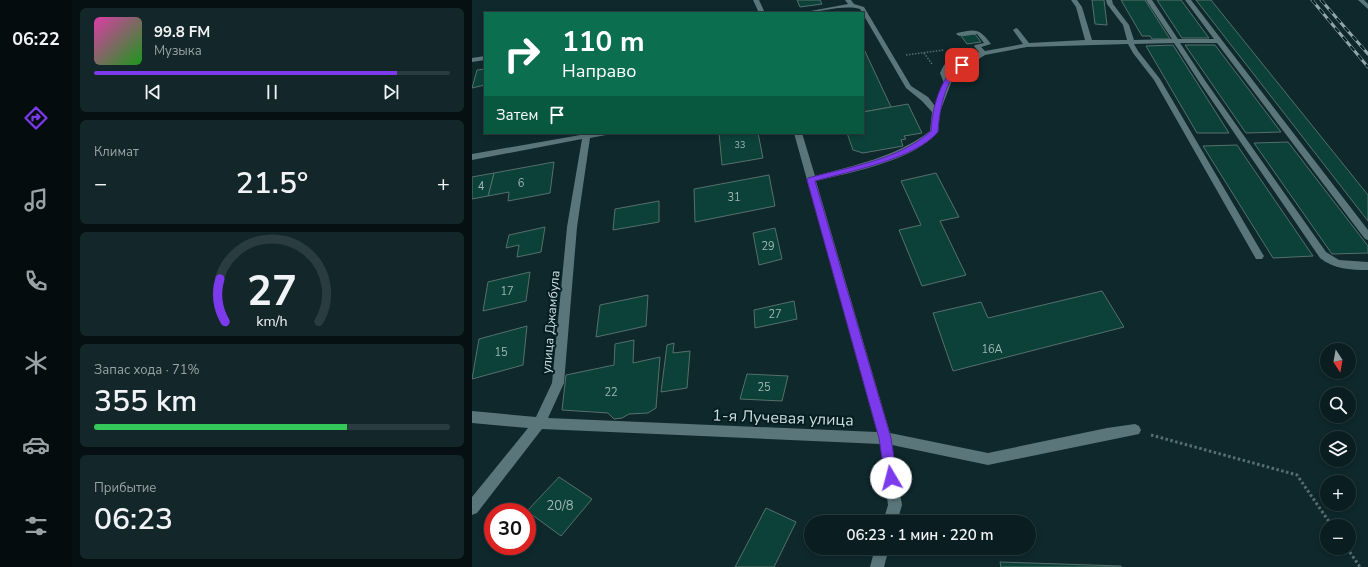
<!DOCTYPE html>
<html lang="ru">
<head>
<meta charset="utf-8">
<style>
  :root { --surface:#0a1e21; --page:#13272a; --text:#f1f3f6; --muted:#99a2a5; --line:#2a3c3f; --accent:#7c3aed }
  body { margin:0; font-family:"Nunito Sans",sans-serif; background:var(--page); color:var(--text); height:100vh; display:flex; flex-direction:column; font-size:15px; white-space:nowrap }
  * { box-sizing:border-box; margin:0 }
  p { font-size:13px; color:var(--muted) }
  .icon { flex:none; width:22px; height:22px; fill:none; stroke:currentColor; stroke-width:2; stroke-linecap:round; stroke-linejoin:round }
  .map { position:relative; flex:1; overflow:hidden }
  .side { display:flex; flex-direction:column; gap:8px; padding:8px; background:#061012; width:400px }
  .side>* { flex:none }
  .hud { position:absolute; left:12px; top:12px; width:380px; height:122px; border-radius:0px; box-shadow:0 2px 6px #0003,0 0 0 1px var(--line); background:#0b6e4f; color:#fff; overflow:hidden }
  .needle { width:26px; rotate:169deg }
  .tools { position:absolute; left:848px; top:343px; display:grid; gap:8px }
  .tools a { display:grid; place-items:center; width:36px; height:36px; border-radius:50%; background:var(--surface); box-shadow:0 2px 6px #0003,0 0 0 1px var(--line); font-size:20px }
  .speed { position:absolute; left:12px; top:503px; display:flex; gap:8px; font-size:20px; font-weight:700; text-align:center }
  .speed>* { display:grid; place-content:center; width:52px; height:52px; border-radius:50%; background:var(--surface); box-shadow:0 2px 6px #0003,0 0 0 1px var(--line); line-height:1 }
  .speed .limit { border:6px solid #d22; background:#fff; color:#111 }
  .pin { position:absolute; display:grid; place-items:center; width:34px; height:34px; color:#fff; margin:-17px; border-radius:8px; box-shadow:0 2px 6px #0006 }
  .me { position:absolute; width:44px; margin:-22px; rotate:352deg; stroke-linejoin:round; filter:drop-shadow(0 0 3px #0008) }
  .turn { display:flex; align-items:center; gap:14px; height:84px; padding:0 12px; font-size:18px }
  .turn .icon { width:52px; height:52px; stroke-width:2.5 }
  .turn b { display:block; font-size:28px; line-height:34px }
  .then { display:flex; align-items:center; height:38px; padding:0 12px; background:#0003; gap:8px; font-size:15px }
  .big { font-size:30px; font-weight:600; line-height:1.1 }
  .side .tile { flex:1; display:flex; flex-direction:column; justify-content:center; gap:6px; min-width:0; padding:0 14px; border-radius:6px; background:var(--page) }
  .side .dial { align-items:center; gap:0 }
  .dial svg { height:104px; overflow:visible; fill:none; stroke:var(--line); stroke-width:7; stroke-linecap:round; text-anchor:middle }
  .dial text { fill:var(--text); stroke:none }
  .song { display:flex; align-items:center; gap:12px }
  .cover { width:48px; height:48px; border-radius:6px; background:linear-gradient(135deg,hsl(320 70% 55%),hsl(120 70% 35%)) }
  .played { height:4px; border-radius:2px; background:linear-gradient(90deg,var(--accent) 85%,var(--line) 85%) }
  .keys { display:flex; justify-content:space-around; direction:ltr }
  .heat { display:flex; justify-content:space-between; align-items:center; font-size:22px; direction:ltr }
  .charge { height:6px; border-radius:3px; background:linear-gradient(90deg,#34c759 71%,var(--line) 0) }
  .trip { position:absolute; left:332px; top:515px; width:232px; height:40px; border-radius:20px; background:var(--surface); box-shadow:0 2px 6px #0003,0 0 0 1px var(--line); font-weight:600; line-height:40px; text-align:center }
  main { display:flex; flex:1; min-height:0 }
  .dock { display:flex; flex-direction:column; width:72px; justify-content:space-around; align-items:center; background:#040c0d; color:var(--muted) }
  .dock .icon { width:28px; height:28px }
  .dock .active { color:var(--accent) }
  .dock b { font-size:18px; color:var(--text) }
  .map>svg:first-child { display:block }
  .building { fill:#0c4139; stroke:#56706b }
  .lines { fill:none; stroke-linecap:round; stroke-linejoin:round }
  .path-far1 { stroke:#596e72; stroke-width:1.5; stroke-dasharray:1.5 1.5; stroke-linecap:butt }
  .path { stroke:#596e72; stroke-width:3; stroke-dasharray:2.5 2.5; stroke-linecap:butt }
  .minor { fill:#5b767b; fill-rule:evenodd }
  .rail-casing { stroke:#92a5a8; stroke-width:3 }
  .rail { stroke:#041e22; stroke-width:2; stroke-dasharray:6; stroke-linecap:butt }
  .route { fill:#7c3aed; stroke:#51269a }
  .labels { text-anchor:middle; stroke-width:4; stroke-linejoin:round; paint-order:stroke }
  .far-number-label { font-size:9px; fill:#9eb6b6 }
  .number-label { font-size:11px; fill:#9eb6b6 }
  .street-label { font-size:13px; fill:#cedde0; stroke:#041e22 }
  .near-number-label { font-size:13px; fill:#9eb6b6 }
  .near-street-label { font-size:16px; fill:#cedde0; stroke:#041e22 }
</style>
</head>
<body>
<main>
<nav class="dock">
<b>06:22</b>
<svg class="icon active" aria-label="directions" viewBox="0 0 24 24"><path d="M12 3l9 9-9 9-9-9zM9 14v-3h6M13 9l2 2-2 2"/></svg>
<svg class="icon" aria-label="music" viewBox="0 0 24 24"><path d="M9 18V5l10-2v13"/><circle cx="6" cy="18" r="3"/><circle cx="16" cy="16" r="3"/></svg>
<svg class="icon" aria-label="phone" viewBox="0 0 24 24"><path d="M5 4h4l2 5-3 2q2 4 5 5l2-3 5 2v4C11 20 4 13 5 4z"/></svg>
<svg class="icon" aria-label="climate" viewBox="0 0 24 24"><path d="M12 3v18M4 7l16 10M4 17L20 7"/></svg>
<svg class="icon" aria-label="car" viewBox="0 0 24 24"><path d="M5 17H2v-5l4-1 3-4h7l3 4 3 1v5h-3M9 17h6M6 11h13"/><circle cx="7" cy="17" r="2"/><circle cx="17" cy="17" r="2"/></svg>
<svg class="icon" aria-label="filters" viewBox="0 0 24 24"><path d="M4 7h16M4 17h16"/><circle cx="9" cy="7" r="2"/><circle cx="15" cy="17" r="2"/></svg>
</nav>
<section class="side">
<div class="tile">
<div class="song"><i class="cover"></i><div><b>99.8 FM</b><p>Музыка</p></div></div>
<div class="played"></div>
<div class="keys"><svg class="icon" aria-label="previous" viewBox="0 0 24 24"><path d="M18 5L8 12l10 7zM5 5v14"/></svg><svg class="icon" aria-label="pause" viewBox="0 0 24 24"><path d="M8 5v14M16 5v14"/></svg><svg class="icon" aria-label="next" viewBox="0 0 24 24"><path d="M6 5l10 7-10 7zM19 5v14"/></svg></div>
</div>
<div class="tile"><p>Климат</p>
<div class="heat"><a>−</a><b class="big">21.5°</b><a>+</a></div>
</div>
<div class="tile dial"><svg viewBox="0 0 100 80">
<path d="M14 69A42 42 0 1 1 86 69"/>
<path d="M14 69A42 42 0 0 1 10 36" stroke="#7c3aed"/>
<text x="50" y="56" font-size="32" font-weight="700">27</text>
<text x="50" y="72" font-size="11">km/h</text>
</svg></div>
<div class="tile"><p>Запас хода · 71%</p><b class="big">355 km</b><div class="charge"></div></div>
<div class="tile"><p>Прибытие</p><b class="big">06:23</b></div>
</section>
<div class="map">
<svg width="896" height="567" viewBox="0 0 896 567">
  <rect width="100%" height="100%" fill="#0e282c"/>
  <g class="building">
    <polygon points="325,0 348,0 350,4 328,7"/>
    <polygon points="620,0 632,0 635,25 623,24"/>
    <polygon points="649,0 673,0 698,39 680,39 678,36 670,36"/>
    <polygon points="685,0 709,0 737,38 710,38"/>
    <polygon points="724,0 739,0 896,195 896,221"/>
    <polygon points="503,34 509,42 495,44 489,36"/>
    <polygon points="701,45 757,133 725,133 674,46"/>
    <polygon points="713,45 743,45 809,132 774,133"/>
    <polygon points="391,47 419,107 391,112"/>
    <polygon points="13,69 13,85 0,88 5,70"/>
    <polygon points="436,104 450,133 432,136 434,139 429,140 431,146 391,153 381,150 375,133 391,133 391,112"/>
    <polygon points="247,133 286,133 291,158 250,165"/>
    <polygon points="816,142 896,246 896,253 860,254 782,143"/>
    <polygon points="765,145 841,256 801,258 731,146"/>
    <polygon points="82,162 78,193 36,201 37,192 16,196 22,173"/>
    <polygon points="22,173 16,196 0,199 0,177"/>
    <polygon points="464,173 487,217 468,221 494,275 450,286 427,230 449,225 429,181"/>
    <polygon points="297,175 303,206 223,222 222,189"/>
    <polygon points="187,201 187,222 141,230 143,209"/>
    <polygon points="73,227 69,252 45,257 47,245 34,248 37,235"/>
    <polygon points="303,228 310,259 287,265 281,233"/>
    <polygon points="58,272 54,301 11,311 16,282"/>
    <polygon points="630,291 652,327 481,371 461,313 509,302 516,318"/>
    <polygon points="176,295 174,326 124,337 128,305"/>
    <polygon points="322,301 325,319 283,328 282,310"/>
    <polygon points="55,326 51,365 0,379 7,339"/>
    <polygon points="162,340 161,363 188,357 184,408 176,413 157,414 150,418 142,419 136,413 90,410 94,375 142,365 143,344"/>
    <polygon points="202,343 201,353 218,351 215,388 189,392 195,345"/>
    <polygon points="275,374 316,376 310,401 268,399"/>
    <polygon points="87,477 120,499 89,536 55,511"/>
    <polygon points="294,508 324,522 302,567 263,567"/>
    <polygon points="528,562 649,566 649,567 529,567"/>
  </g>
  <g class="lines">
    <g class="path-far1">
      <polyline points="452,53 460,64"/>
      <polyline points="434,55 472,50"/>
    </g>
    <g class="path">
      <polyline points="679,435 825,475 860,526"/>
      <polyline points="875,548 888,567"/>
    </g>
    <g class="minor">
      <polygon points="281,0 287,0 293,13 287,13"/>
      <path d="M373,0H379L382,4L392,7L439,86L456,97L463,106L472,83L468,73C469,71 471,66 473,64C483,57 497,58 507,52L502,46L503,45L512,43L505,34L487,36L484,34L485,33C504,29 507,28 519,44L509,47L513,51L551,44L541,30L544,28L546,29L557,43L613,40L604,7L599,0H605L610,7L620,40H655L651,25L635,4L634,0H640L641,4L657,25L662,40L700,39L674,0H680L706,39H742L713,0H719L896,230V240L893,239L745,43H708L734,82L854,252L867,260L896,262V270C878,270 862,269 848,258L728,83L702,43L662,44L666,51L688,79L790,253L792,256L790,259H784L682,80L661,53L656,44L555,47L513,55L482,75L468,112L466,132C441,161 380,172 344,181L418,433L516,453L635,428L663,424L667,426L669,430L667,434L516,465L420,445L430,505L425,522H411L416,505L408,444L70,429L5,513L0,515V497L56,428L0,423V411L64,417L80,383L95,227L110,139L0,160V154L114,134L135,133L134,135L118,138L105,227L92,383L76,418L405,432L322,133H330L343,176C383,165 424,157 458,131L460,112L450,101L434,88L388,9C371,4 347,13 328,13L376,4ZM492,62L477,73L475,75L474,73L478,67Z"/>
      <polygon points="886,0 892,0 896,4 896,9"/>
      <polygon points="13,56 13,60 0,62 0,58"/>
      <polygon points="403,548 417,548 412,567 398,567"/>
    </g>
    <defs>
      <g id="rail">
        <polyline points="840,0 896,67"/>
        <polyline points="849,0 896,54"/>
      </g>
    </defs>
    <use href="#rail" class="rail-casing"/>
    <use href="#rail" class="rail"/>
  </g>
  <path class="route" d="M488,64L493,65C489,69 484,72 481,76C471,92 467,114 466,132C443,159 378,171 343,181L419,438L425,478L423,482L419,484L415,482L413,478L407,438L335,180L336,178C377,167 427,160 459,131C460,112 465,91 476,75C479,70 484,67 488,64Z"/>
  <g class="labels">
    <g class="far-number-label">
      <text x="268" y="148">33</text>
    </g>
    <g class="number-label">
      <text x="49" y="187">6</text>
      <text x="9" y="190">4</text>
      <text x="262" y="201">31</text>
      <text x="296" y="250">29</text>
      <text x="35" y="295">17</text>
      <text x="303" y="318">27</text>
      <text x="520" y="353">16А</text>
      <text x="29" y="356">15</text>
      <text x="292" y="391">25</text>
      <text x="139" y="396">22</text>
    </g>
    <g class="street-label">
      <text transform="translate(78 322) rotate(-85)" y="5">улица Джамбула</text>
    </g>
    <g class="near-number-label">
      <text x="88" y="510">20/8</text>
    </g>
    <g class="near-street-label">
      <text transform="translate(311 417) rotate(2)" y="6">1-я Лучевая улица</text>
    </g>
  </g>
</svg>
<div class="tools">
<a><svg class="needle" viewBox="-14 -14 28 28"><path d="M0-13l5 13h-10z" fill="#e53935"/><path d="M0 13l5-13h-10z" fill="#99a2a5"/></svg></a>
<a><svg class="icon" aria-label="search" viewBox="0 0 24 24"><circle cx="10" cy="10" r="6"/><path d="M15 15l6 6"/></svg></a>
<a><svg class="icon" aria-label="layers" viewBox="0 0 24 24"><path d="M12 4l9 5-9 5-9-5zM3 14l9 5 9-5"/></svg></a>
<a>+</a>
<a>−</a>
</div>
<div class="speed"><div class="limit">30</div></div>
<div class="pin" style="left:490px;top:65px;background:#d93025"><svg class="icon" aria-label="arrive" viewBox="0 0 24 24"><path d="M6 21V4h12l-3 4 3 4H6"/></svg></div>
<svg class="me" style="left:419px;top:478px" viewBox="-20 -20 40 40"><circle r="19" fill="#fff"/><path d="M0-13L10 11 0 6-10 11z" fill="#7c3aed"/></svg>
<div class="trip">06:23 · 1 мин · 220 m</div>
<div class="hud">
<div class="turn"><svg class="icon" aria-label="right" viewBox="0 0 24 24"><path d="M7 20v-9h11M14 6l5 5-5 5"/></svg><div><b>110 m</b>Направо</div></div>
<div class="then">Затем<svg class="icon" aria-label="arrive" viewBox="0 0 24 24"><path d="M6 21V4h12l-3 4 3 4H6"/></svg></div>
</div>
</div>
</main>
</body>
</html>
